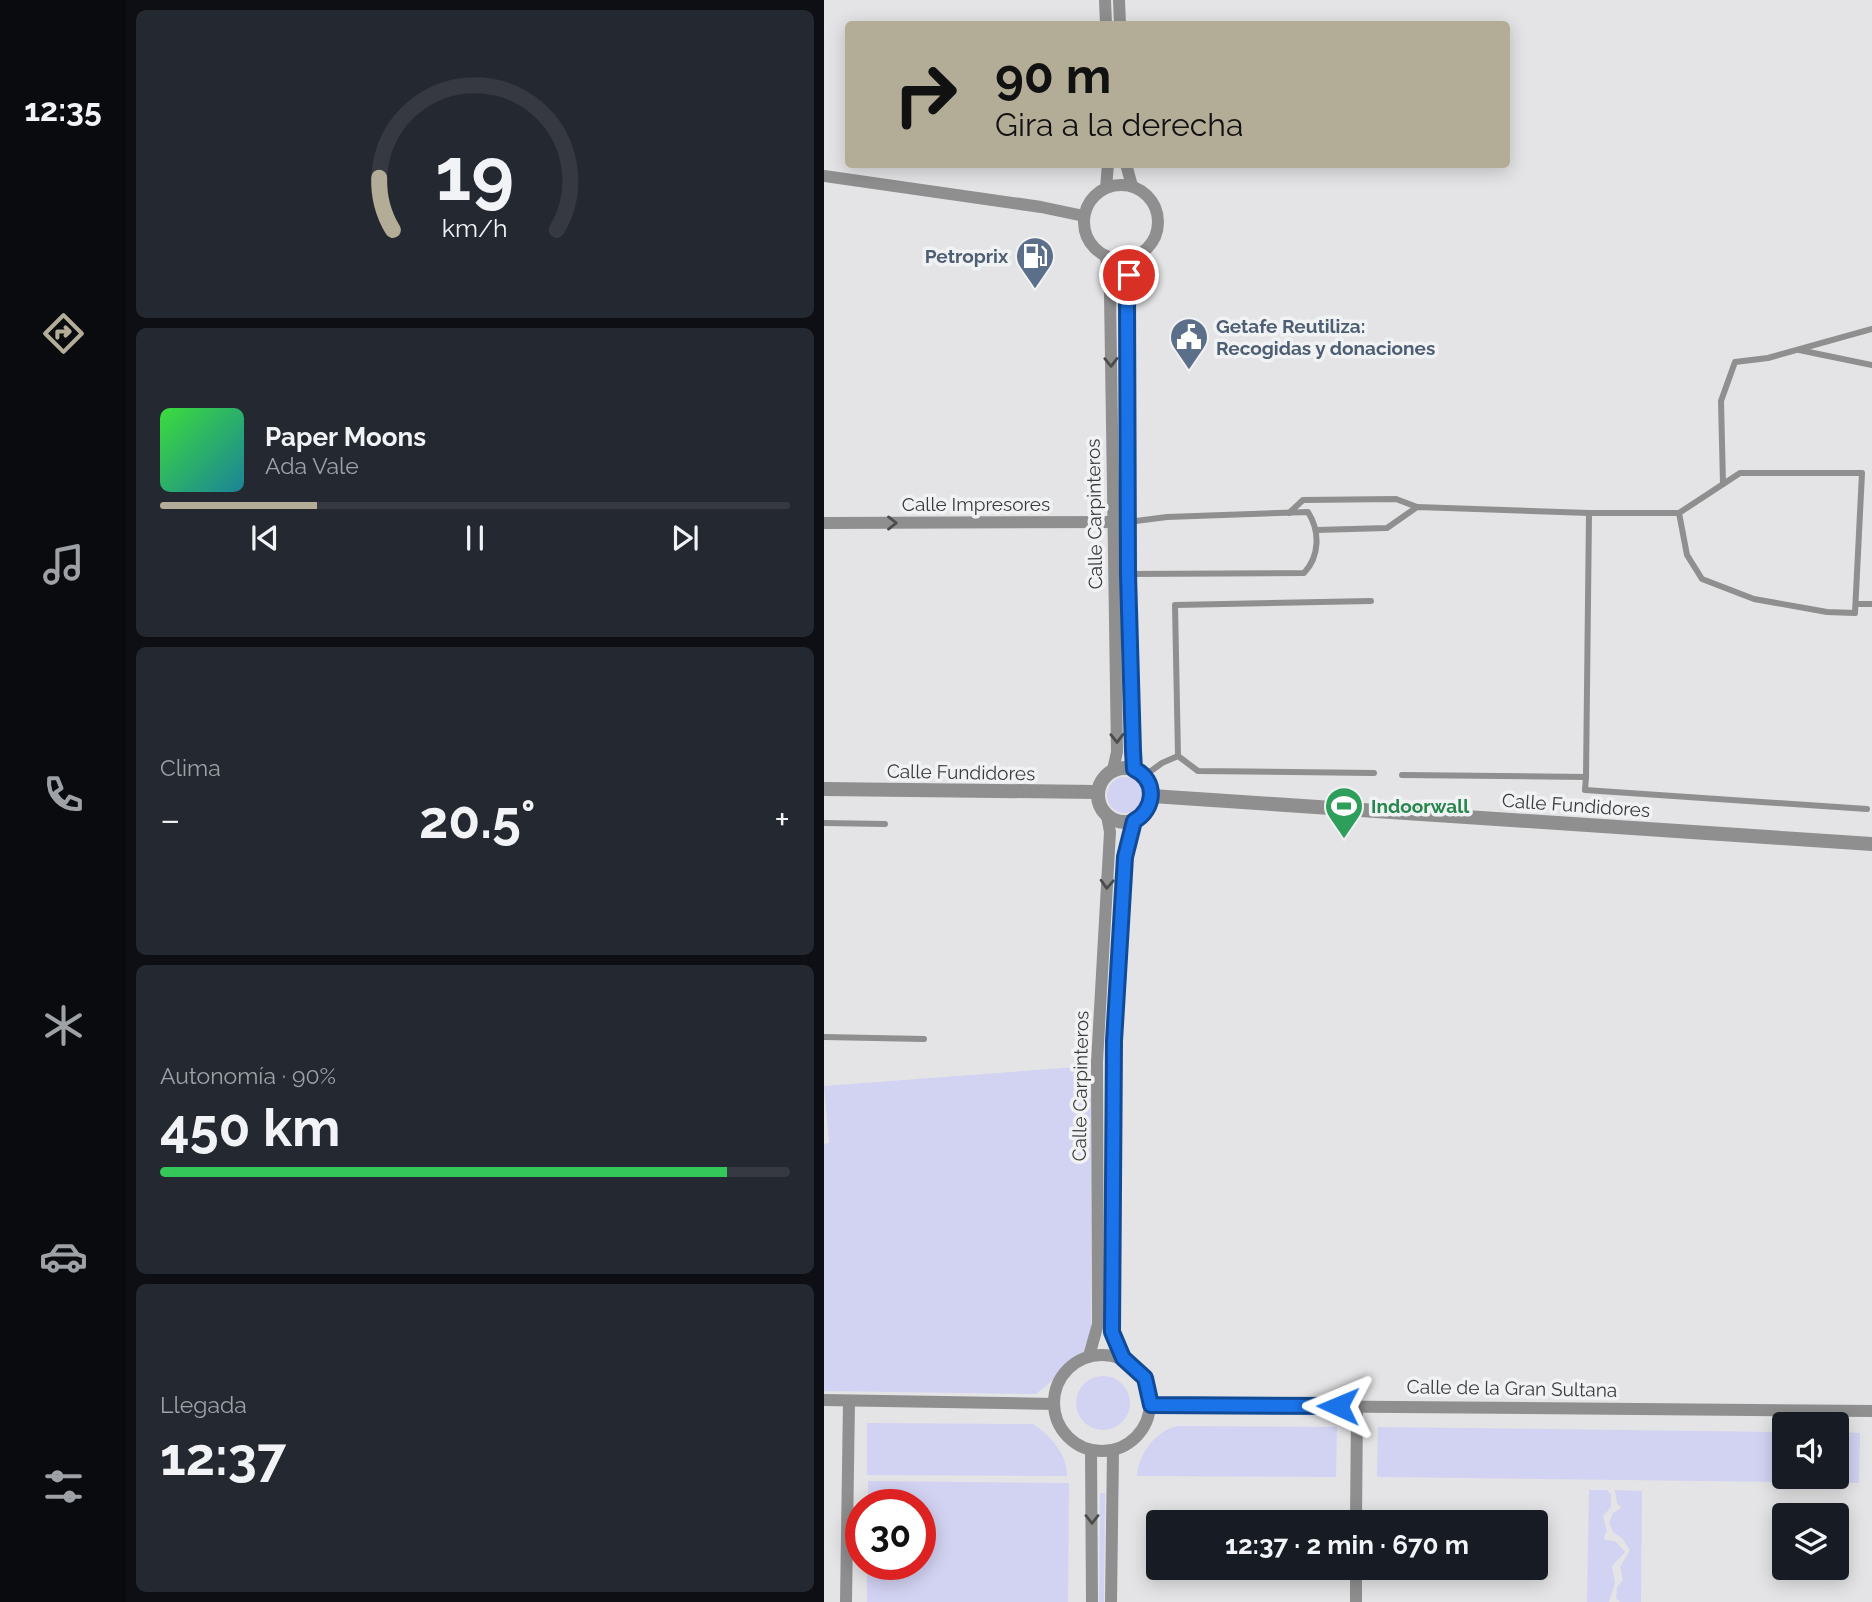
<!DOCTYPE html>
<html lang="es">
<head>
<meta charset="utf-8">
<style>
  :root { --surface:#171b24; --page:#242831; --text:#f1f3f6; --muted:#9ea1a6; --line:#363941; --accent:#b3ac97 }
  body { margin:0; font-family:Raleway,sans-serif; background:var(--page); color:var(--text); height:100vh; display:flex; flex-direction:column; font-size:26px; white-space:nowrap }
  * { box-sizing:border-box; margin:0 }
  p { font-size:23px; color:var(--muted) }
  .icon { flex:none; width:38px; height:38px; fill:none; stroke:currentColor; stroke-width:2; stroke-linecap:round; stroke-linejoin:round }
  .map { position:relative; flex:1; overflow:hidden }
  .details { display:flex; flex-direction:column; gap:10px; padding:10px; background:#0d0f14; width:698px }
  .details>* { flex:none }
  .top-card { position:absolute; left:21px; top:21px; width:665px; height:147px; border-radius:7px; box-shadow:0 4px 18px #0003; background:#b3ac97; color:#111; overflow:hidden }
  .fabs { position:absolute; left:948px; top:1412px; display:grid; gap:14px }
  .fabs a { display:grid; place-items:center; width:77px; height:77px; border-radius:7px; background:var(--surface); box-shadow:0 4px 18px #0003; font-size:35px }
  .speed { position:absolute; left:21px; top:1489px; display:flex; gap:14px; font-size:35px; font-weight:700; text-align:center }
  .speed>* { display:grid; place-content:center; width:91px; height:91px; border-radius:50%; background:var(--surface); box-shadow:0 4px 18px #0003; line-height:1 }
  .speed .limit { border:10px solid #d22; background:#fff; color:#111 }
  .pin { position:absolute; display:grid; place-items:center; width:60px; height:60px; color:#fff; margin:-30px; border:4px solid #fff; border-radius:50%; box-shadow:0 2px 7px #0007 }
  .me { position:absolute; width:77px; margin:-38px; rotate:271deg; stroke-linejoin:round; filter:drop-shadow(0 0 5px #0008) }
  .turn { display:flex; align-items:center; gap:24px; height:147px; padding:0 35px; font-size:32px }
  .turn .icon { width:91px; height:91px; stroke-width:2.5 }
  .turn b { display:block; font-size:49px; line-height:60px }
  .big { font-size:52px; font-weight:700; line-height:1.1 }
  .details .card { flex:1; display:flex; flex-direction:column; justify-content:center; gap:10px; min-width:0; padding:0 24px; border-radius:10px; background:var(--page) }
  .details .dial { align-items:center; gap:0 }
  .dial svg { height:182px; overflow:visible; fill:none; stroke:var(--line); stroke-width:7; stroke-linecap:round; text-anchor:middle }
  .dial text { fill:var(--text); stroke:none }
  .song { display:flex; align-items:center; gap:21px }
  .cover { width:84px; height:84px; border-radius:10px; background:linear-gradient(135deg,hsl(120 70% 55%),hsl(190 70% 35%)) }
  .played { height:7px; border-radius:4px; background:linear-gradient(90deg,var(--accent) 25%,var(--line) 25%) }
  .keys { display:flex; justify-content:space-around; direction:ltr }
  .heat { display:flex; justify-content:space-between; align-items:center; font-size:38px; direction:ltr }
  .charge { height:10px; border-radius:5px; background:linear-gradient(90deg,#34c759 90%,var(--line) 0) }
  .trip { position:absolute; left:322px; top:1510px; width:402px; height:70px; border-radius:7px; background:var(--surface); box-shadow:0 4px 18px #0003; font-weight:700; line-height:70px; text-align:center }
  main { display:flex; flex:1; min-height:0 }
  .menu { display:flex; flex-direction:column; width:126px; justify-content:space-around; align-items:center; background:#090b0e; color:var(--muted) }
  .menu .icon { width:49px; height:49px }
  .menu .active { color:var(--accent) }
  .menu b { font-size:32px; color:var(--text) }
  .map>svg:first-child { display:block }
  .green { fill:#d2d2f2 }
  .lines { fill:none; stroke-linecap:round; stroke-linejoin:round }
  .service { stroke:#908f8f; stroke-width:6 }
  .minor { stroke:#908f8f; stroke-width:12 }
  .tertiary { stroke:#908f8f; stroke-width:14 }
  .oneway { stroke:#4c4c4c }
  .route-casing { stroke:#114b97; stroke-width:18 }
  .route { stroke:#1a73e8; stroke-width:12 }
  .labels { text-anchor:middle; stroke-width:7; stroke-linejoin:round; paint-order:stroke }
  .service-label { font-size:19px; font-weight:bold; fill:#4e5e75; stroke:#f1f2f3; text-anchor:end }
  .street-label { font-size:19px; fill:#3b3b3b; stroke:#f1f2f3 }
  .leisure-label { font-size:19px; font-weight:bold; fill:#27864d; stroke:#f1f2f3; text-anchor:start }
</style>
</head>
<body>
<main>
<nav class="menu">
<b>12:35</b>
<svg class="icon active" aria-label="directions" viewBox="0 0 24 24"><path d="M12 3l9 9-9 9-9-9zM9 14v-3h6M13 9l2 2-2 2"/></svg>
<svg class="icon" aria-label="music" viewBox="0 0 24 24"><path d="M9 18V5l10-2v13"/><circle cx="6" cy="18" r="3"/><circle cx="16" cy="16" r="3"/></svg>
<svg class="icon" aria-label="phone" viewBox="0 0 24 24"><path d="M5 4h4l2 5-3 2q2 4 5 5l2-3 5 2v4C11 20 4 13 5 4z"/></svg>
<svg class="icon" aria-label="climate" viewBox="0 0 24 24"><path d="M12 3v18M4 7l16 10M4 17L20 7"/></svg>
<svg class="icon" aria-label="car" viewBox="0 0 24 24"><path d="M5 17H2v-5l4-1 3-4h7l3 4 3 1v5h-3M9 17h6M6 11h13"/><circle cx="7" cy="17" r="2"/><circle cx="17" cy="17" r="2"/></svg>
<svg class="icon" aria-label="filters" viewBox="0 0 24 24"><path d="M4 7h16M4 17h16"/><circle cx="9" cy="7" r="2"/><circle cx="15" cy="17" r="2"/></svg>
</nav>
<section class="details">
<div class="card dial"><svg viewBox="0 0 100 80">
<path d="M14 69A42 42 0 1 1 86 69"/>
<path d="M14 69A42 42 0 0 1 8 46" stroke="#b3ac97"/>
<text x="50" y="56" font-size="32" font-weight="700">19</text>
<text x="50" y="72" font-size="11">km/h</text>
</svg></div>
<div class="card">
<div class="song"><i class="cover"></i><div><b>Paper Moons</b><p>Ada Vale</p></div></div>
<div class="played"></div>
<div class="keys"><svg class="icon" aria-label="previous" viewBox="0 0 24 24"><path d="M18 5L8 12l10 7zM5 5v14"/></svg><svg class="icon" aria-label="pause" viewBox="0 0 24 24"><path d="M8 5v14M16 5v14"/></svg><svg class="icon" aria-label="next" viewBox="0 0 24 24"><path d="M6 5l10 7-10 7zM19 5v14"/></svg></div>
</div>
<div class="card"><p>Clima</p>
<div class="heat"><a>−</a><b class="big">20.5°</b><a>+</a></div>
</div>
<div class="card"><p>Autonomía · 90%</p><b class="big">450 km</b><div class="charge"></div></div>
<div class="card"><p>Llegada</p><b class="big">12:37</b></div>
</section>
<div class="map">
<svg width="1048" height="1602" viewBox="0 0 1048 1602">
  <rect width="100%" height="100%" fill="#e4e4e6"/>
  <g class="green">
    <circle cx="301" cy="795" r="18"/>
    <polygon points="267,1066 267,1348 212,1394 0,1391 0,1144 5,1143 0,1086"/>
    <circle cx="279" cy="1403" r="27"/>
    <path d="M43,1423L209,1424C227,1436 243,1454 243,1476L43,1475Z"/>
    <path d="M353,1426L513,1427L512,1477L313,1476C314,1454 332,1431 353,1426Z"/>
    <polygon points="554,1427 961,1432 961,1477 1013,1477 1013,1432 1036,1433 1035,1483 553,1477"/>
    <polygon points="44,1481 245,1483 244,1602 43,1602 43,1565 96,1564 96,1505 44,1505"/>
    <polygon points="765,1490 783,1490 787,1495 787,1507 779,1516 783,1531 780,1536 781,1540 791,1541 801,1552 788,1566 791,1583 785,1602 763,1602"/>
    <polygon points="791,1490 818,1491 817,1602 796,1602 792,1598 793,1587 799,1580 796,1567 806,1550 798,1538 789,1532 785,1523 789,1513 797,1508 793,1503"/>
    <polygon points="276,1493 281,1493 280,1602 275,1602"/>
  </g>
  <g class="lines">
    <g class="service">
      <polyline points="975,350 1048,365"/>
      <polyline points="899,484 897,401 911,362 944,358 1048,329"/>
      <polyline points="465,513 479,500 572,499 593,507"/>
      <polyline points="765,513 855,513 863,555 878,579 930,599 1003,612 1031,613 1038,473 916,473 855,513"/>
      <path d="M304,522L343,517L484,512C496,531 496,556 480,573L304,574"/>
      <polyline points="492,530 563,528 593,507 765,513 762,777 578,775"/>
      <polyline points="547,601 351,605 354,756 374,771 550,773"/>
      <polyline points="1032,604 1048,604"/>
      <polyline points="320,776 338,763 354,756"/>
      <polyline points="762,777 761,790 1043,809"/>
      <polyline points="0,823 61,824"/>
      <polyline points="0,1037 100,1039"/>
    </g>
    <g class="minor">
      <polyline points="281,0 282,24"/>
      <polyline points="295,0 296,24"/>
      <polyline points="302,164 308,186"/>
      <polyline points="0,176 217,207 260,216"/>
      <circle cx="297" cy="222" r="37"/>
      <polyline points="282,188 284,164"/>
      <polyline points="282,256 286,294 293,752 289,770"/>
      <polyline points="308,258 303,292 304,574 310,769"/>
      <polyline points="0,523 297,522"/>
      <circle cx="278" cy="1403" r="48"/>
      <polyline points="265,1356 274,1324 273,1062 286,832 283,816"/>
      <polyline points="299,1358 288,1332 290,1041 301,857 310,821"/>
      <polyline points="0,1400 230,1404"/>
      <polyline points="327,1405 1048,1411"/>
      <polyline points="267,1451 268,1602"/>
      <polyline points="532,1522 533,1406"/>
      <polyline points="22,1602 25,1401"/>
      <polyline points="287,1602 289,1451"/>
      <polyline points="532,1602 532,1568"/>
    </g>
    <g class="tertiary">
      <circle cx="301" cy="795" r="27"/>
      <polyline points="0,789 273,792"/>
      <polyline points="328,796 1048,844"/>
    </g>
  </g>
  <defs><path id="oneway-chevron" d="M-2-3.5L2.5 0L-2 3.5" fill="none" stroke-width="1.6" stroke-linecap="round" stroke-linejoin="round" transform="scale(1.75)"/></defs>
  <g class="oneway">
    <use href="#oneway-chevron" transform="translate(287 362) rotate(89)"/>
    <use href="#oneway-chevron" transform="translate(68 523)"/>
    <use href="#oneway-chevron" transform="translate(293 738) rotate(89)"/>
    <use href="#oneway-chevron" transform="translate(283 884) rotate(93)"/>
    <use href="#oneway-chevron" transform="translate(268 1519) rotate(90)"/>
  </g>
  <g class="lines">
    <defs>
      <path id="route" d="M305,275L303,292L304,574L309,751L310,769C334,780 331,810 310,821L301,857L290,1041L288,1332L299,1358L321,1378L327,1405L514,1406"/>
    </defs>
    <use href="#route" class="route-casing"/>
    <use href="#route" class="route"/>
  </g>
  <defs>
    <symbol id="fuel-pin" viewBox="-11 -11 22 30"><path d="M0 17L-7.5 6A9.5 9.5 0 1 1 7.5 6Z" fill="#5c6f8a" stroke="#f1f2f3"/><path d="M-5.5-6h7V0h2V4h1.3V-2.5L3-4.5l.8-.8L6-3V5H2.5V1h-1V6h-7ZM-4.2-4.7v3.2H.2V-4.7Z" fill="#fff"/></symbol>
    <symbol id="civic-pin" viewBox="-11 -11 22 30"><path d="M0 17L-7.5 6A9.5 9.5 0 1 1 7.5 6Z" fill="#5c6f8a" stroke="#f1f2f3"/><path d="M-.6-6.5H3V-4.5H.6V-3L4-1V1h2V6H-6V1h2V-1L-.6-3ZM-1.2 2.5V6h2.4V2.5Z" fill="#fff"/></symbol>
    <symbol id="stadium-pin" viewBox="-11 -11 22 30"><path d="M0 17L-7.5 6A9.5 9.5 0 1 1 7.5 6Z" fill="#2e9e5b" stroke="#f1f2f3"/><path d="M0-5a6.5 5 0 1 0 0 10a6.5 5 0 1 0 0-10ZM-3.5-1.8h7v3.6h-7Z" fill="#fff"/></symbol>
  </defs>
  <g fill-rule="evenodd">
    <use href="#fuel-pin" x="189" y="234" width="44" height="60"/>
    <use href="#civic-pin" x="343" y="315" width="44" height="60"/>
    <use href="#stadium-pin" x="498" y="784" width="44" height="60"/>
  </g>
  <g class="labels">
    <g class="service-label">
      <text x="184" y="263">Petroprix</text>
      <text x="392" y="333" text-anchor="start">Getafe Reutiliza:<tspan x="392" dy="22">Recogidas y donaciones</tspan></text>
    </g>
    <g class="street-label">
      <text x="152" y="511">Calle Impresores</text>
      <text transform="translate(270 514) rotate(-91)" y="7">Calle Carpinteros</text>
      <text transform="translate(137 772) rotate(1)" y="7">Calle Fundidores</text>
      <text transform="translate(752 805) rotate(4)" y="7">Calle Fundidores</text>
      <text transform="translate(256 1086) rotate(-89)" y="7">Calle Carpinteros</text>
      <text transform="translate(688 1388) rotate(1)" y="7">Calle de la Gran Sultana</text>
    </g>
    <g class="leisure-label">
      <text x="547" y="813">Indoorwall</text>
    </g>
  </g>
</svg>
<div class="fabs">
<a><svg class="icon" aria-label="sound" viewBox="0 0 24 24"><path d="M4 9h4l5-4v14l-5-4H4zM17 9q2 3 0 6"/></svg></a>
<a><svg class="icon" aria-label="layers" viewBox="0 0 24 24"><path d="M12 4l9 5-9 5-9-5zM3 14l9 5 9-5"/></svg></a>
</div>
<div class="speed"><div class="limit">30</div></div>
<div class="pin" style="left:305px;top:275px;background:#d93025"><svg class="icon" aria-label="arrive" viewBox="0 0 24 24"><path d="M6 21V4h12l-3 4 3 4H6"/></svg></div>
<svg class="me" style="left:514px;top:1406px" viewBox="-20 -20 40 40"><path d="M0-17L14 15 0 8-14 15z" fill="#1a73e8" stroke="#fff" stroke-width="4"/></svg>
<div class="trip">12:37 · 2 min · 670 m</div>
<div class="top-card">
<div class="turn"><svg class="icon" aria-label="right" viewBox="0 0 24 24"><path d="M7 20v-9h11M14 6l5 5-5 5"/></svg><div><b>90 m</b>Gira a la derecha</div></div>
</div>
</div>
</main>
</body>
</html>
